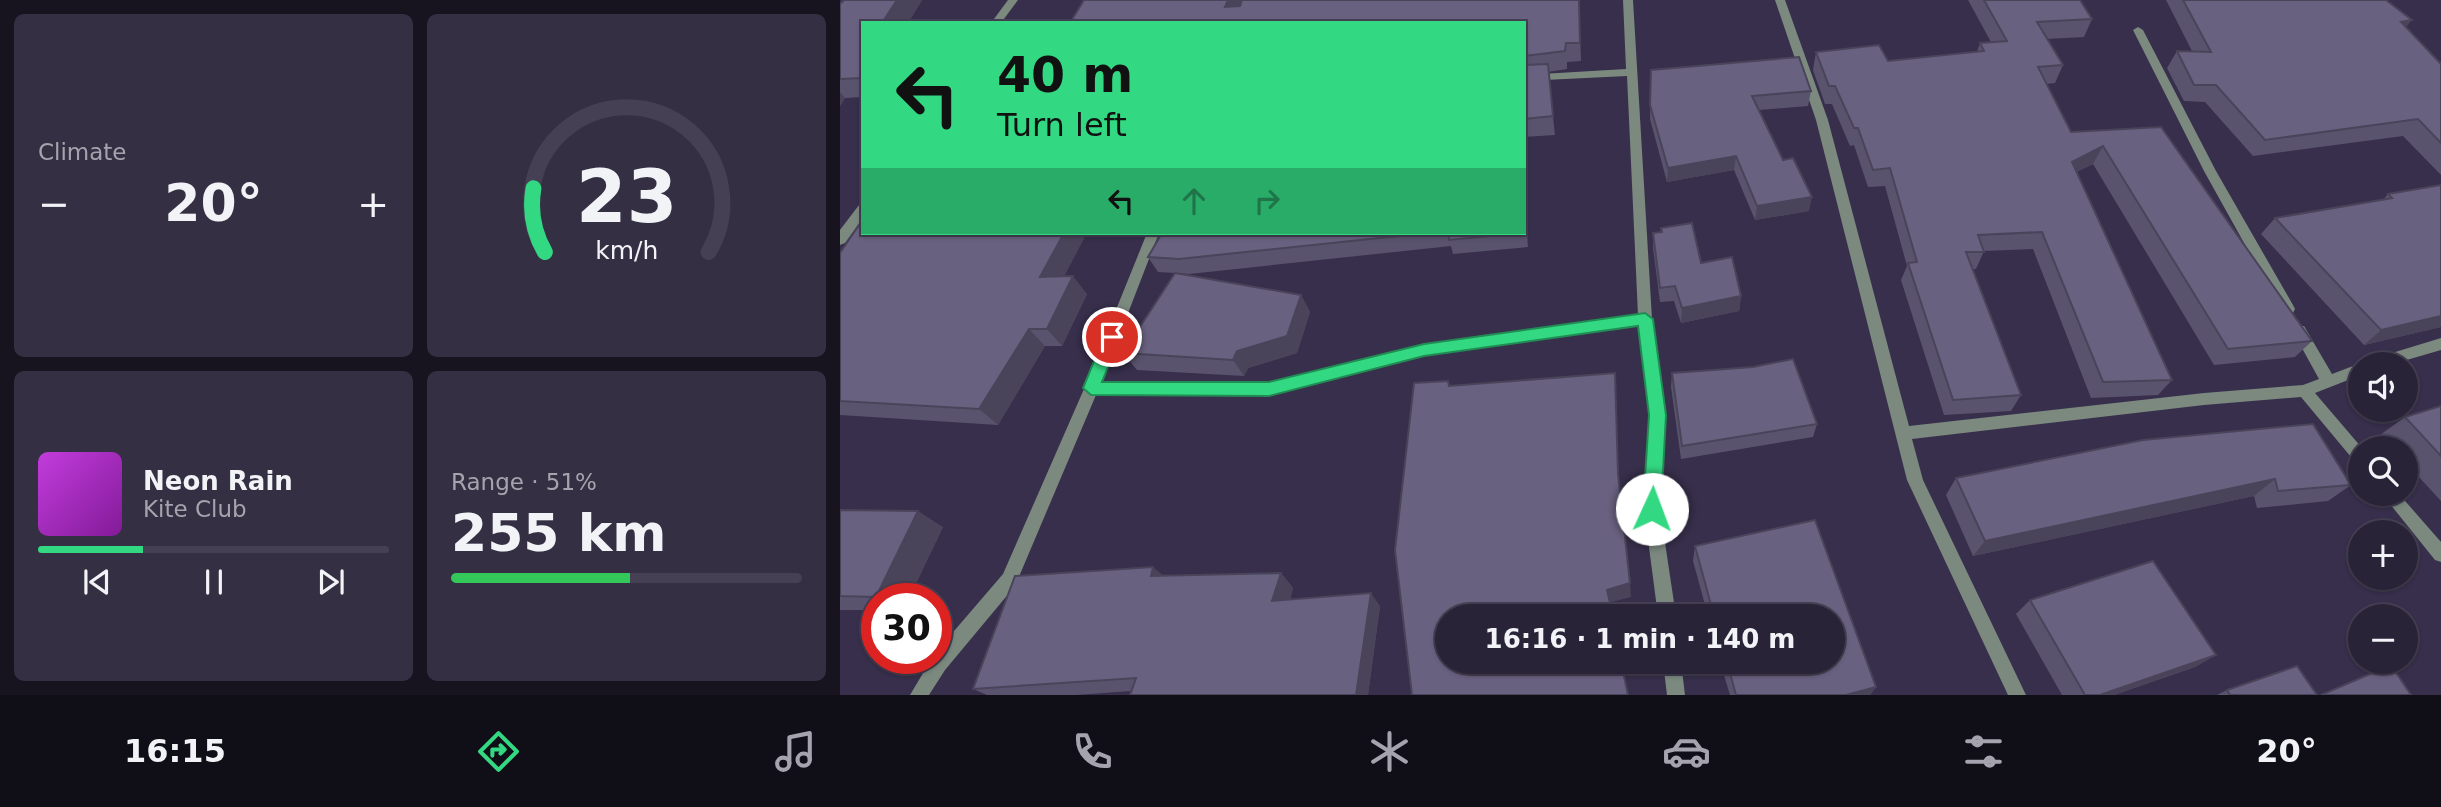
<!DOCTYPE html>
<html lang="en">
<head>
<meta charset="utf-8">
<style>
  :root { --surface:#292338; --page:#352f43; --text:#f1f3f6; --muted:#a5a4ae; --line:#454053; --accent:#33d882 }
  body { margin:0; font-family:"DejaVu Sans",sans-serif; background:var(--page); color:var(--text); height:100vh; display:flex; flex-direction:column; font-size:26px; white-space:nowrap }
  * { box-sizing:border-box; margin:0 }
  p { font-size:23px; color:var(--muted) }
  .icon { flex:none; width:38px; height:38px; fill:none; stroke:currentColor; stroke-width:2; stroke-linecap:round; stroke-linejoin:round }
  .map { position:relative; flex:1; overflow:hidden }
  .details { display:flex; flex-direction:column; gap:14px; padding:14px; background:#17131f; width:840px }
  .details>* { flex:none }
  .banner { position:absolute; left:21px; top:21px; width:665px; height:214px; border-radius:0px; box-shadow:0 2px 5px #0004,0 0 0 2px var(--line); background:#33d882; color:#111; overflow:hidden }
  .fabs { position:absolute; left:1508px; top:352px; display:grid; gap:14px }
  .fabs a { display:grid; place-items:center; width:70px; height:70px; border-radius:50%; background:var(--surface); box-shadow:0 2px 5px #0004,0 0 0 2px var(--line); font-size:35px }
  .speed { position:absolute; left:21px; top:583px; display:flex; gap:14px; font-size:35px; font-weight:700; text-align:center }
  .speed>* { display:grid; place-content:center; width:91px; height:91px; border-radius:50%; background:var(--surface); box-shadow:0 2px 5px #0004,0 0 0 2px var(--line); line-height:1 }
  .speed .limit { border:10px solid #d22; background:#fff; color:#111 }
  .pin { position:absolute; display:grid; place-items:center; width:60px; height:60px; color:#fff; margin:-30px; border:4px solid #fff; border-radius:50%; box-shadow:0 2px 7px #0007 }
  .me { position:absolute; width:77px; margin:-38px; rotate:2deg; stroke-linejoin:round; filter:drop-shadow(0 0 5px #0008) }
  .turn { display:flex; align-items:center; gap:24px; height:147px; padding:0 21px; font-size:32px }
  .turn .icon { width:91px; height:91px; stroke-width:2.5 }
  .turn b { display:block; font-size:49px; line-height:60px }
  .lanes { display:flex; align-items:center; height:66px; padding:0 21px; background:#0003; justify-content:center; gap:35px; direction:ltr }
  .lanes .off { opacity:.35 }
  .big { font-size:52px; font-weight:700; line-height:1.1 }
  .details .widget { flex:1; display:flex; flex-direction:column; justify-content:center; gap:10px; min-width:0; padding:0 24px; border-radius:10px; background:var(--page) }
  .details .dial { align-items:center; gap:0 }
  .dial svg { height:182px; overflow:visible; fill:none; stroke:var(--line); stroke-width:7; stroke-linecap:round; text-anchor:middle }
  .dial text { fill:var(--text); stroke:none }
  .song { display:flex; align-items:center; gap:21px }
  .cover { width:84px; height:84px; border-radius:10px; background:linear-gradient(135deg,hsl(290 70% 55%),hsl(290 70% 35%)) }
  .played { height:7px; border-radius:4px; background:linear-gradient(90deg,var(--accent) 30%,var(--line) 30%) }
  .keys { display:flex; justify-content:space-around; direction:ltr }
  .heat { display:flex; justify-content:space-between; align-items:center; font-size:38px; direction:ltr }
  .charge { height:10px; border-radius:5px; background:linear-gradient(90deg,#34c759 51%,var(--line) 0) }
  .details .tiles { flex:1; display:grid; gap:14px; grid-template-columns:repeat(2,1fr) }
  .trip { position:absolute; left:595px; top:604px; width:410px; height:70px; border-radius:35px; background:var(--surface); box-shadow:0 2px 5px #0004,0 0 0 2px var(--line); font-weight:700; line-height:70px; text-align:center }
  .menu { display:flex; height:112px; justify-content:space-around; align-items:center; background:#100e16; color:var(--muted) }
  .menu .icon { width:49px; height:49px }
  .menu .selected { color:var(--accent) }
  .menu b { font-size:32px; color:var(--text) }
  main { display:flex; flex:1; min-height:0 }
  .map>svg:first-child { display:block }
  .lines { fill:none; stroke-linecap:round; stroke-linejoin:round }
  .street { fill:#7b897f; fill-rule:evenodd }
  .wall { fill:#5a536e }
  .shaded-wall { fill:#4a445a }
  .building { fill:#696180; stroke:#4a445a; stroke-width:2 }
  .route { fill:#33d882; stroke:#218c54; stroke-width:2 }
</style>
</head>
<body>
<main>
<section class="details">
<div class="tiles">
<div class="widget"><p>Climate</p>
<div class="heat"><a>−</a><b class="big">20°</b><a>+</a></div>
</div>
<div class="widget dial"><svg viewBox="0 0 100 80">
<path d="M14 69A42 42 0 1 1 86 69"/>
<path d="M14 69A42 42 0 0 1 9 41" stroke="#33d882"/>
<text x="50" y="56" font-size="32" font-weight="700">23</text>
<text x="50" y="72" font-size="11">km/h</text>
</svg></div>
<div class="widget">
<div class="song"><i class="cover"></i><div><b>Neon Rain</b><p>Kite Club</p></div></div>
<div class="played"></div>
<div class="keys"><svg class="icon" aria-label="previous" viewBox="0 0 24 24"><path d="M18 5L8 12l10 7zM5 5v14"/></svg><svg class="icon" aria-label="pause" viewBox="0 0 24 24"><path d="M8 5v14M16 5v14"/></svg><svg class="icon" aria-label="next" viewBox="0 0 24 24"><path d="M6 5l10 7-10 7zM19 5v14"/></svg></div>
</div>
<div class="widget"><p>Range · 51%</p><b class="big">255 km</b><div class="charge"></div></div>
</div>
</section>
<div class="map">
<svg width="1601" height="695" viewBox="0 0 1601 695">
  <rect width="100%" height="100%" fill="#372f4b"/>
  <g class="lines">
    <g class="street">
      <polygon points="168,0 178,0 161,23 151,23"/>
      <polygon points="783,0 793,0 812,319 825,415 820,509 836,616 818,616 804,509 811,415 799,325 584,356 429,395 256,395 175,586 105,670 89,695 70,695 92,658 96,658 96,652 163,574 244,389 307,233 319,233 261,383 429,383 584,344 798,315 787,76 684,81 684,75 786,69"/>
      <polygon points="935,0 945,0 988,120 1069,426 1364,393 1463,385 1479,379 1452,330 1454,326 1464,326 1492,374 1521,363 1524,364 1521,364 1521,375 1475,393 1522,448 1521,465 1516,463 1461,397 1364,405 1072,439 1083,480 1186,695 1168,695 1067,480 976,120"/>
      <polygon points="1298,27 1303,30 1376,171 1453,305 1455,309 1453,313 1443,313 1364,171 1293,30"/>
      <polygon points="23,204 23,218 5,243 0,245 0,230 19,205"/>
      <polygon points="1601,338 1601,350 1553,364 1527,364 1529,360"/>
      <polygon points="1542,494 1559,494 1601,542 1601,562 1595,560"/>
      <polygon points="823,662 841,662 845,695 827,695"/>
    </g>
  </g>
  <g class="wall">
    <polygon points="82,0 68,23 23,23 23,97 5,98 0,106 0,4"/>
    <polygon points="739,0 741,61 727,62 727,69 708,72 715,135 684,137 684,23"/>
    <polygon points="1128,0 1240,0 1252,19 1244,37 1207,39 1223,65 1215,83 1206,84 1231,132 1321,127 1472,341 1455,357 1374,365 1253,164 1236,172 1332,380 1318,395 1251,398 1193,249 1144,251 1136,269 1132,269 1181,395 1171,411 1104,415 1061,280 1067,266 1045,186 1028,187 1014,145 1010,146 992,104 985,104 973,70 976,52 1048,61 1137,52 1140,43 1151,42"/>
    <polygon points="1326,0 1546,0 1566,27 1601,64 1601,175 1563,136 1413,156 1365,102 1344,101 1327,68 1337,51 1352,51"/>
    <polygon points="811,70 971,91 968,106 919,110 969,211 915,220 894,170 827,182 810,119"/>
    <polygon points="1601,185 1601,327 1524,345 1421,234 1435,218 1543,200 1548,194"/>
    <polygon points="684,194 688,247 613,254 611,246 349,274 336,273 461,295 470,312 457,353 408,368 404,376 297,370 283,353 335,273 318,272 308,257 322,233 684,233"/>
    <polygon points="821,228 901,296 899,311 841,323 834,301 820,302 813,248 813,233 821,233"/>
    <polygon points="0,253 224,276 247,294 222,346 205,346 158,425 0,415"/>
    <polygon points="913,367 977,424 973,437 841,459 831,387 832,373"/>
    <polygon points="1601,406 1601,501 1566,463 1566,448 1552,448 1540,435 1565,417"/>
    <polygon points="1303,440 1511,485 1488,501 1417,508 1414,496 1133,556 1106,495 1116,478"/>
    <polygon points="0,510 103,527 69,598 37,598 37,610 0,610"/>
    <polygon points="975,520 1036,687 1030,695 890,695 880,662 992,662 992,616 868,616 853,561 855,546"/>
    <polygon points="441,573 453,588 450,600 540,606 528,695 290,695 291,691 236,695 147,695 133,689 324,576"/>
    <polygon points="1190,600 1376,655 1355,667 1274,695 1222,695 1176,614"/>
    <polygon points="1387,690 1477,695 1377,695"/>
  </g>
  <g class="shaded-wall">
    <polygon points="57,0 82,0 68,23 42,23"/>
    <polygon points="388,0 403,0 394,23 385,7"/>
    <polygon points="1572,20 1559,36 1561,22"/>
    <polygon points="0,92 5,98 0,106"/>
    <polygon points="1263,146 1253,164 1222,179 1232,162"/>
    <polygon points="896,156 894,170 827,182 828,168"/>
    <polygon points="684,194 685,200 688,247 686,232"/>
    <polygon points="972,197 969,211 915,220 917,206"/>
    <polygon points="224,233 247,233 215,294 200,277"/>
    <polygon points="233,276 247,294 222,346 207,329"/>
    <polygon points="461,295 470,312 457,353 408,368 404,376 393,360 397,351"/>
    <polygon points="901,296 899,311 841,323 842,308"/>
    <polygon points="1601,316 1601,327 1524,345 1541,330"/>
    <polygon points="189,329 205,346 158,425 139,409"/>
    <polygon points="1435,479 1414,496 1133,556 1145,541"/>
    <polygon points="78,511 103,527 69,598 38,598 36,597"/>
    <polygon points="313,567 331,582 311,576"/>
    <polygon points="441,573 453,588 446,615 432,601"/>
    <polygon points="790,583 791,597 768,603 767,590"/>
    <polygon points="531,593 540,606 528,695 516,695"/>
    <polygon points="1376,655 1355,667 1274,695 1260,695"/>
    <polygon points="1036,687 1030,695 1006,695"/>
  </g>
  <g class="building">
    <polygon points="4,0 57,0 42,23 23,23 23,78 0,79 0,4"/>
    <polygon points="244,0 388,0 385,7 400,6 402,0 739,0 740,43 726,43 725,51 684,56 684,23 230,23"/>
    <polygon points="1144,0 1240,0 1252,19 1197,22 1223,65 1198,67 1231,132 1321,127 1472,341 1388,349 1263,146 1232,162 1332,380 1263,382 1202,232 1138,235 1144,252 1126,252 1181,395 1113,400 1068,263 1077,262 1050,168 1033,170 1018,128 1014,128 995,86 989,86 976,52 1039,45 1048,61 1144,51 1140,43 1167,41"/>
    <polygon points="1343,0 1546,0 1572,20 1561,22 1601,64 1601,143 1578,119 1425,140 1376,85 1354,85 1337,51 1371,52"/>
    <polygon points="959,57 971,91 912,96 943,160 953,158 972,197 917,206 896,156 828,168 810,105 811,70"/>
    <polygon points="708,64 713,116 684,119 684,65"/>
    <polygon points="1601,185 1601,316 1541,330 1435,218 1552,198 1548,194"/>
    <polygon points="684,204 686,232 684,232"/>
    <polygon points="23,219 23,233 224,233 200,277 233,276 207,329 189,329 139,409 0,401 0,253"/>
    <polygon points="852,223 861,263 892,257 901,296 842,308 835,286 820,288 813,233 822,232 821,228"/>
    <polygon points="322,233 587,233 339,259 308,257"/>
    <polygon points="609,233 680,233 609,240"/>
    <polygon points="335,273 461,295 447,336 397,351 393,360 283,353"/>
    <polygon points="953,359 977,424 842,446 832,373 913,367"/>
    <polygon points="775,373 778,474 790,583 767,590 773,616 607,616 607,662 781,662 788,695 572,695 555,550 574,383 608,381 609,386"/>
    <polygon points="1601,406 1601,456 1565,417"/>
    <polygon points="1473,424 1511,485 1438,491 1435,479 1145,541 1116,478 1303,440"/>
    <polygon points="0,510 78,511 36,597 0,596"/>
    <polygon points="975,520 1036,687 1006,695 896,695 887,662 992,662 992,616 874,616 855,546"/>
    <polygon points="1313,561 1376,655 1260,695 1245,695 1190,600"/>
    <polygon points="313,567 311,576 441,573 432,601 531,593 516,695 290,695 296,678 133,689 175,576"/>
    <polygon points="1551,665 1571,695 1481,695"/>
    <polygon points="1457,666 1477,695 1390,695 1387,690"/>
  </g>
  <polygon class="route" points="805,313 813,319 826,415 821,509 818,515 812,517 805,515 803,509 809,415 798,326 584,356 429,396 251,395 243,388 264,337 272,330 280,337 262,382 429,382 584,344"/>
</svg>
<div class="fabs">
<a><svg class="icon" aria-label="sound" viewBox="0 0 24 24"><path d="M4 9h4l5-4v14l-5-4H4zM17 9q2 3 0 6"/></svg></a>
<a><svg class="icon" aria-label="search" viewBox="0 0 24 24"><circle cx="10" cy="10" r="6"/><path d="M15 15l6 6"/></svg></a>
<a>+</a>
<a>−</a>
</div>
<div class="speed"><div class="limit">30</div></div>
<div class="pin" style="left:272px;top:337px;background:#d93025"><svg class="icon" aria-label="arrive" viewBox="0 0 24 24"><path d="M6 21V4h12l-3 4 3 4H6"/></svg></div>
<svg class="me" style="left:812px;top:509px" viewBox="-20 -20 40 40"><circle r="19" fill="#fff"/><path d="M0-13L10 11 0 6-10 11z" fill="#33d882"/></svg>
<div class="trip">16:16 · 1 min · 140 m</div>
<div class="banner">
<div class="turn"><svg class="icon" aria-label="left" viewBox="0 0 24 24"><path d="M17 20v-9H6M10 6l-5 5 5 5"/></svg><div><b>40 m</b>Turn left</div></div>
<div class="lanes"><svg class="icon" aria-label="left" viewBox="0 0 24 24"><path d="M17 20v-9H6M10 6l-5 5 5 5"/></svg><svg class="icon off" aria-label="ahead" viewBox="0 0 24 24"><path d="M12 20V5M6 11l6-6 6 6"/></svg><svg class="icon off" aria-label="right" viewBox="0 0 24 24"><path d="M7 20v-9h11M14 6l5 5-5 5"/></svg></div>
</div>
</div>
</main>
<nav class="menu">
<b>16:15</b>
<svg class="icon selected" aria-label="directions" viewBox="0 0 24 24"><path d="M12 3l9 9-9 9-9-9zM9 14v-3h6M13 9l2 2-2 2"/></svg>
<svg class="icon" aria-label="music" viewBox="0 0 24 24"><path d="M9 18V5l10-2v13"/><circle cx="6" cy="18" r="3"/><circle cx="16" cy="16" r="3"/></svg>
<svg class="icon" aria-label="phone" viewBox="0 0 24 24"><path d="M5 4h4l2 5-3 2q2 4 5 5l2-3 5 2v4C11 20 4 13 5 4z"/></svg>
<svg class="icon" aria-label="climate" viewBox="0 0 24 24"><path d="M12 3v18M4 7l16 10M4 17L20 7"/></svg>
<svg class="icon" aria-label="car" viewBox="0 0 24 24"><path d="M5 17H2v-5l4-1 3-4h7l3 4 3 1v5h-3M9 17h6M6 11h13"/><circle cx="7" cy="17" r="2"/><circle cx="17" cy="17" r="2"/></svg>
<svg class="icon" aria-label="filters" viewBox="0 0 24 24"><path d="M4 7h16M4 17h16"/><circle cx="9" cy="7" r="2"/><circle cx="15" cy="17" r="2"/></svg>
<b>20°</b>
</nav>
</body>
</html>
